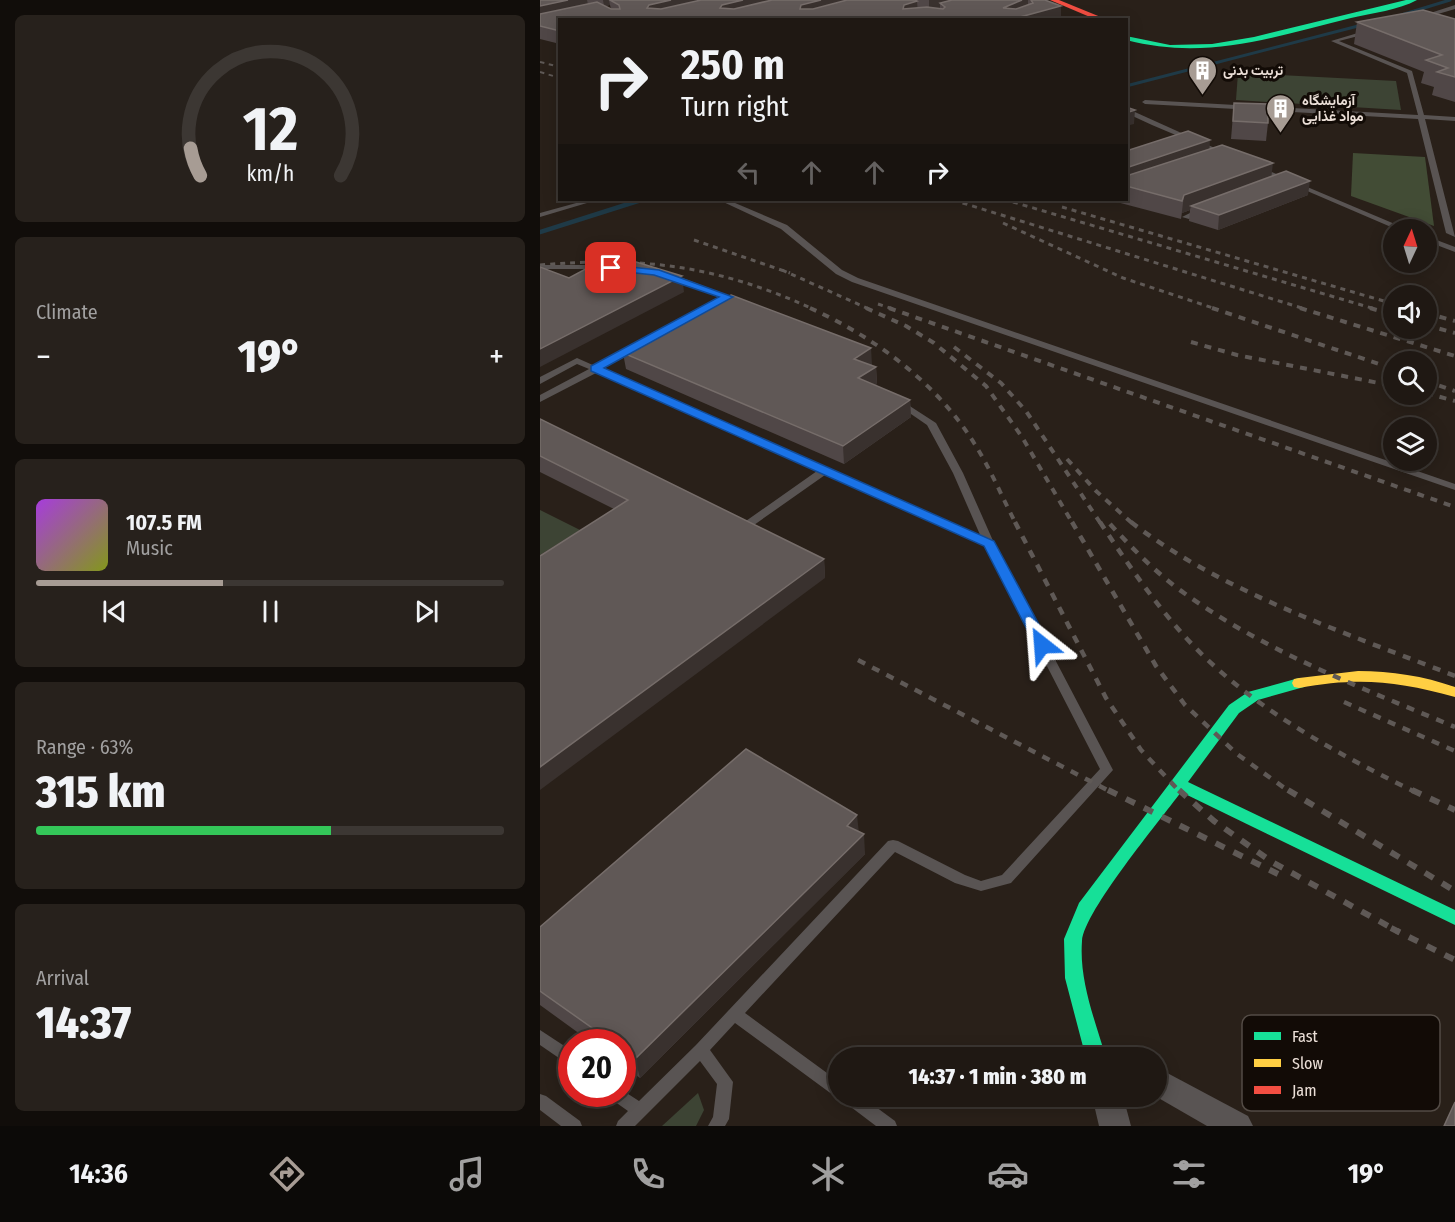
<!DOCTYPE html>
<html lang="en">
<head>
<meta charset="utf-8">
<style>
  :root { --surface:#1f1813; --page:#27211c; --text:#f1f3f6; --muted:#a1a0a0; --line:#3c3733; --accent:#a79c94 }
  body { margin:0; font-family:"Fira Sans Condensed",Vazirmatn,sans-serif; background:var(--page); color:var(--text); height:100vh; display:flex; flex-direction:column; font-size:22px; white-space:nowrap }
  * { box-sizing:border-box; margin:0 }
  p { font-size:20px; color:var(--muted) }
  .icon { flex:none; width:33px; height:33px; fill:none; stroke:currentColor; stroke-width:2; stroke-linecap:round; stroke-linejoin:round }
  .map { position:relative; flex:1; overflow:hidden }
  .drawer { display:flex; flex-direction:column; gap:15px; padding:15px; background:#110d0a; width:540px }
  .drawer>* { flex:none }
  .guide { position:absolute; left:18px; top:18px; width:570px; height:183px; border-radius:0px; box-shadow:0 3px 15px #0003,0 0 0 2px var(--line); background:#1f1813; color:var(--text); overflow:hidden }
  .needle { width:39px; rotate:4deg }
  .controls { position:absolute; left:843px; top:219px; display:grid; gap:12px }
  .controls a { display:grid; place-items:center; width:54px; height:54px; border-radius:50%; background:var(--surface); box-shadow:0 3px 15px #0003,0 0 0 2px var(--line); font-size:30px }
  .speed { position:absolute; left:18px; top:1029px; display:flex; gap:12px; font-size:30px; font-weight:700; text-align:center }
  .speed>* { display:grid; place-content:center; width:78px; height:78px; border-radius:50%; background:var(--surface); box-shadow:0 3px 15px #0003,0 0 0 2px var(--line); line-height:1 }
  .speed .limit { border:9px solid #d22; background:#fff; color:#111 }
  .pin { position:absolute; display:grid; place-items:center; width:51px; height:51px; color:#fff; margin:-26px; border-radius:12px; box-shadow:0 3px 9px #0006 }
  .me { position:absolute; width:66px; margin:-33px; rotate:332deg; stroke-linejoin:round; filter:drop-shadow(0 0 4px #0008) }
  .turn { display:flex; align-items:center; gap:21px; height:126px; padding:0 24px; font-size:27px }
  .turn .icon { width:78px; height:78px; stroke-width:2.5 }
  .turn b { display:block; font-size:42px; line-height:51px }
  .lanes { display:flex; align-items:center; height:57px; padding:0 24px; background:#0003; justify-content:center; gap:30px; direction:ltr }
  .lanes .off { opacity:.35 }
  .big { font-size:45px; font-weight:800; line-height:1.1 }
  .drawer .card { flex:1; display:flex; flex-direction:column; justify-content:center; gap:9px; min-width:0; padding:0 21px; border-radius:9px; background:var(--page) }
  .drawer .dial { align-items:center; gap:0 }
  .dial svg { height:156px; overflow:visible; fill:none; stroke:var(--line); stroke-width:7; stroke-linecap:round; text-anchor:middle }
  .dial text { fill:var(--text); stroke:none }
  .song { display:flex; align-items:center; gap:18px }
  .cover { width:72px; height:72px; border-radius:9px; background:linear-gradient(135deg,hsl(280 70% 55%),hsl(70 70% 35%)) }
  .played { height:6px; border-radius:3px; background:linear-gradient(90deg,var(--accent) 40%,var(--line) 40%) }
  .keys { display:flex; justify-content:space-around; direction:ltr }
  .heat { display:flex; justify-content:space-between; align-items:center; font-size:33px; direction:ltr }
  .charge { height:9px; border-radius:4px; background:linear-gradient(90deg,#34c759 63%,var(--line) 0) }
  .trip { position:absolute; left:288px; top:1047px; width:339px; height:60px; border-radius:30px; background:var(--surface); box-shadow:0 3px 15px #0003,0 0 0 2px var(--line); font-weight:800; line-height:60px; text-align:center }
  .dock { display:flex; height:96px; justify-content:space-around; align-items:center; background:#0c0a08; color:var(--muted) }
  .dock .icon { width:42px; height:42px }
  .dock .on { color:var(--accent) }
  .dock b { font-size:27px; color:var(--text) }
  main { display:flex; flex:1; min-height:0 }
  .map>svg:first-child { display:block }
  .green { fill:#3d4434 }
  .forest { fill:#424c35 }
  .lines { fill:none; stroke-linecap:round; stroke-linejoin:round }
  .stream-far1 { stroke:#1f3a47; stroke-width:3 }
  .stream { stroke:#1f3a47; stroke-width:4.5 }
  .lane { fill:#595453; fill-rule:evenodd }
  .street { fill:#595453; fill-rule:evenodd }
  .fast { fill:#16e098; fill-rule:evenodd }
  .slow { fill:#ffcf43; fill-rule:evenodd }
  .jam { fill:#f24e42; fill-rule:evenodd }
  .rail-far4 { stroke:#5f5956; stroke-width:2; stroke-dasharray:4.5 4.5; stroke-linecap:butt }
  .rail-far3 { stroke:#5f5956; stroke-width:3; stroke-dasharray:5 5; stroke-linecap:butt }
  .rail-far2 { stroke:#5f5956; stroke-width:4; stroke-dasharray:7 7; stroke-linecap:butt }
  .rail-far1 { stroke:#5f5956; stroke-width:4.5; stroke-dasharray:8 8; stroke-linecap:butt }
  .rail { stroke:#5f5956; stroke-width:6; stroke-dasharray:10 10; stroke-linecap:butt }
  .wall { fill:#504747; fill-rule:evenodd }
  .shaded-wall { fill:#39312e }
  .building { fill:#605856; stroke:#766d6a; stroke-width:1.5 }
  .route { fill:#1a73e8; stroke:#114b97; stroke-width:1.5 }
  .labels { text-anchor:middle; stroke-width:6; stroke-linejoin:round; paint-order:stroke }
  .far-poi-label { font-size:14px; font-weight:bold; fill:#ebdfd7; stroke:#120b06; text-anchor:start }
  .key { fill:#120b06; stroke:#534b45; stroke-width:1.5 }
  .key-label { font-size:16px; fill:#ebdfd7 }
</style>
</head>
<body>
<main>
<section class="drawer">
<div class="card dial"><svg viewBox="0 0 100 80">
<path d="M14 69A42 42 0 1 1 86 69"/>
<path d="M14 69A42 42 0 0 1 9 55" stroke="#a79c94"/>
<text x="50" y="56" font-size="32" font-weight="700">12</text>
<text x="50" y="72" font-size="11">km/h</text>
</svg></div>
<div class="card"><p>Climate</p>
<div class="heat"><a>−</a><b class="big">19°</b><a>+</a></div>
</div>
<div class="card">
<div class="song"><i class="cover"></i><div><b>107.5 FM</b><p>Music</p></div></div>
<div class="played"></div>
<div class="keys"><svg class="icon" aria-label="previous" viewBox="0 0 24 24"><path d="M18 5L8 12l10 7zM5 5v14"/></svg><svg class="icon" aria-label="pause" viewBox="0 0 24 24"><path d="M8 5v14M16 5v14"/></svg><svg class="icon" aria-label="next" viewBox="0 0 24 24"><path d="M6 5l10 7-10 7zM19 5v14"/></svg></div>
</div>
<div class="card"><p>Range · 63%</p><b class="big">315 km</b><div class="charge"></div></div>
<div class="card"><p>Arrival</p><b class="big">14:37</b></div>
</section>
<div class="map">
<svg width="915" height="1126" viewBox="0 0 915 1126">
  <rect width="100%" height="100%" fill="#292019"/>
  <g class="green">
    <polygon points="698,73 856,81 861,110 696,100"/>
    <polygon points="0,510 40,530 0,555"/>
    <polygon points="158,1093 164,1110 156,1126 122,1126"/>
  </g>
  <polygon class="forest" points="813,153 885,157 894,226 811,196"/>
  <g class="lines">
    <g class="stream-far1">
      <polyline points="861,15 910,0"/>
      <polyline points="586,86 822,25"/>
    </g>
    <polyline class="stream" points="0,232 101,200"/>
    <g class="lane">
      <polygon points="915,5 915,9 881,19 878,17"/>
      <polygon points="828,30 830,31 830,33 799,41 872,71 884,115 915,117 915,121 885,119 915,237 906,233 878,119 605,104 602,102 605,100 878,115 867,73 791,41"/>
      <polygon points="586,108 688,154 683,155 612,125 586,113"/>
      <polygon points="716,167 720,167 869,230 858,230 716,169"/>
      <polygon points="47,200 57,200 0,217 0,213"/>
      <polygon points="179,200 188,200 247,225 302,270 318,278 915,484 915,490 312,282 296,274 241,229"/>
      <polygon points="660,208 667,210 649,219 642,217"/>
      <polygon points="886,236 915,247 915,252 886,241"/>
      <polygon points="0,265 63,265 67,267 63,269 0,269"/>
      <polygon points="126,274 132,274 206,302 202,304 189,300 143,325 137,325 137,321 181,297 126,278"/>
      <polygon points="95,345 98,346 98,350 62,369 441,537 413,473 387,425 355,403 359,400 362,401 396,423 423,473 454,543 573,770 471,883 441,891 415,883 355,852 205,1013 298,1081 299,1096 293,1095 195,1023 170,1050 193,1082 189,1119 185,1126 168,1126 173,1117 177,1084 160,1061 95,1126 76,1126 78,1121 88,1111 71,1099 68,1094 82,1094 82,1090 99,1101 156,1045 348,841 353,840 358,841 425,875 441,881 462,875 560,769 445,546 285,475 204,532 196,532 195,530 196,528 277,471 56,373 0,402 0,395 49,369 37,364 0,384 0,377 37,358 55,366"/>
      <polygon points="0,1030 32,1051 32,1067 0,1045"/>
      <polygon points="0,1094 6,1096 40,1121 42,1126 21,1126 0,1110"/>
      <polygon points="300,1096 321,1096 355,1121 357,1126 336,1126 303,1101"/>
    </g>
    <g class="street">
      <polygon points="616,1067 708,1116 713,1126 667,1126 615,1096"/>
      <polygon points="552,1096 583,1096 591,1126 559,1126"/>
    </g>
    <g class="fast">
      <path d="M866,0H877C859,10 832,13 811,18C733,37 667,61 586,40V36L630,45L672,44L714,37Z"/>
      <path d="M759,678L764,679L766,683L764,687L718,700L699,713L648,782L915,910V925L641,792C619,822 545,910 542,941C539,981 555,1020 566,1058H546L525,978L524,939L539,903L689,705L708,692Z"/>
    </g>
    <path class="slow" d="M818,671C852,671 883,676 915,687V697C857,681 818,677 759,688L754,687L752,683L754,679L759,678Z"/>
    <polygon class="jam" points="510,0 519,0 568,20 557,20"/>
    <g class="rail-far4">
      <polyline points="0,62 20,67"/>
      <polyline points="0,72 20,78"/>
    </g>
    <g class="rail-far3">
      <polyline points="413,200 765,309"/>
      <polyline points="473,202 835,309"/>
      <polyline points="522,207 854,304"/>
      <polyline points="463,223 583,278 676,309"/>
      <polyline points="154,240 250,273"/>
      <path d="M0,265C103,256 179,266 273,309"/>
      <polyline points="242,270 329,309"/>
      <polyline points="338,304 353,309"/>
    </g>
    <g class="rail-far2">
      <path d="M270,308C334,337 396,382 434,443C450,468 462,497 476,524"/>
      <polyline points="326,308 366,326 394,343 446,386 482,437 533,524"/>
      <polyline points="349,308 915,507"/>
      <polyline points="672,308 854,369"/>
      <polyline points="760,308 915,356"/>
      <polyline points="830,308 854,315"/>
      <polyline points="886,313 915,321"/>
      <polyline points="886,325 915,333"/>
      <polyline points="651,342 697,355 854,386"/>
      <polyline points="414,347 461,383 486,411 561,524"/>
      <polyline points="886,381 915,391"/>
      <polyline points="886,393 915,401"/>
      <polyline points="527,459 556,491 593,524"/>
    </g>
    <g class="rail-far1">
      <polyline points="475,522 566,698 601,750 640,792"/>
      <polyline points="532,522 616,666 645,705 697,754 750,792"/>
      <path d="M560,522C587,563 615,604 648,640C710,707 794,752 875,792"/>
      <path d="M591,522C681,592 809,634 915,676"/>
      <path d="M570,524C593,549 616,573 644,593C726,652 822,688 915,727"/>
      <polyline points="318,660 571,792"/>
      <polyline points="804,702 915,751"/>
    </g>
    <g class="rail">
      <polyline points="568,790 738,874"/>
      <polyline points="639,790 674,821 732,862 859,932"/>
      <polyline points="748,790 915,891"/>
      <polyline points="872,790 915,810"/>
      <polyline points="851,928 915,960"/>
    </g>
  </g>
  <g class="wall">
    <path d="M0,0H505L521,6V18L20,20V44L0,39ZM70,5L71,9L64,6Z"/>
    <polygon points="915,19 915,102 892,95 894,87 881,83 884,72 814,44 817,22"/>
    <polygon points="694,103 728,123 726,141 691,139"/>
    <polygon points="670,149 731,176 768,195 678,230 649,221 650,210 642,213 641,219 569,200 586,200 586,151"/>
    <polygon points="83,353 332,365 331,366 336,367 337,384 335,385 370,400 371,417 304,464 86,369"/>
    <polygon points="0,419 284,559 285,578 74,509 0,472"/>
    <polygon points="318,832 325,854 100,1078 82,1065 82,1042 51,1042 0,1005 0,927"/>
  </g>
  <g class="shaded-wall">
    <polygon points="28,0 47,0 49,9 0,19 0,6"/>
    <polygon points="63,0 69,0 70,5 64,6"/>
    <polygon points="131,0 186,0 110,18 107,8 109,5"/>
    <polygon points="203,0 255,0 183,18 180,8 182,5"/>
    <polygon points="281,0 330,0 262,18 260,9 261,5"/>
    <polygon points="389,0 433,0 400,3 400,8 389,11"/>
    <polygon points="482,0 488,0 488,10 465,20 463,8"/>
    <polygon points="377,1 378,14 363,9 364,5"/>
    <polygon points="521,6 521,18 516,20 469,20"/>
    <polygon points="595,110 594,124 586,126 586,113"/>
    <polygon points="670,140 669,157 586,184 586,168"/>
    <polygon points="733,163 731,180 651,206 650,210 642,213 641,219 644,195"/>
    <polygon points="770,181 768,195 678,230 679,215"/>
    <polygon points="142,276 144,292 0,367 0,349"/>
    <polygon points="331,348 332,365 316,375 314,359"/>
    <polygon points="336,367 337,384 319,395 318,378"/>
    <polygon points="370,400 371,417 304,464 303,446"/>
    <polygon points="284,559 285,578 0,790 0,767"/>
    <polygon points="317,815 319,834 307,826"/>
    <polygon points="324,834 325,854 100,1078 95,1059"/>
  </g>
  <g class="building">
    <polygon points="0,0 28,0 0,6"/>
    <polygon points="70,0 131,0 109,5 107,8 121,9 161,0 203,0 182,5 180,8 194,9 232,0 281,0 261,5 260,9 273,9 307,0 375,0 377,1 364,5 363,9 387,7 403,9 405,7 400,3 412,0 482,0 463,8 476,9 493,3 491,0 505,0 521,6 469,20 20,20 20,31 0,26 0,14 57,2 71,9 80,9 79,5"/>
    <polygon points="883,10 915,19 915,77 897,72 908,68 886,60 902,55 817,22"/>
    <polygon points="694,103 728,104 728,123 693,121"/>
    <polygon points="586,107 595,110 586,113"/>
    <polygon points="648,131 670,140 586,168 586,151"/>
    <polygon points="682,145 733,163 644,195 642,201 586,186 586,176"/>
    <polygon points="746,171 770,181 679,215 651,206"/>
    <polygon points="68,257 83,258 142,276 0,349 0,267 29,278"/>
    <polygon points="191,295 331,348 314,359 336,367 318,378 370,400 303,446 83,353"/>
    <polygon points="0,419 284,559 0,767 0,556 88,500 0,456"/>
    <polygon points="206,749 317,815 307,826 324,834 95,1059 82,1050 82,1042 72,1042 0,991 0,927"/>
    <polygon points="915,1102 915,1126 904,1126"/>
  </g>
  <polygon class="route" points="71,265 119,270 193,297 64,368 454,541 510,645 508,648 497,648 495,645 444,546 51,371 51,366 179,297 114,275 68,270 66,268"/>
  <defs>
    <symbol id="building-pin" viewBox="-11 -11 22 30"><path d="M0 17L-7.5 6A9.5 9.5 0 1 1 7.5 6Z" fill="#a79c94" stroke="#120b06"/><path d="M-4-6H4V6H1V3H-1V6H-4ZM-2.5-4.3h1.7v1.8h-1.7ZM.8-4.3h1.7v1.8H.8ZM-2.5-1h1.7V.8h-1.7ZM.8-1h1.7V.8H.8Z" fill="#fff"/></symbol>
  </defs>
  <g fill-rule="evenodd">
    <use href="#building-pin" x="646" y="54" width="33" height="45"/>
    <use href="#building-pin" x="724" y="92" width="33" height="45"/>
  </g>
  <g class="labels">
    <g class="far-poi-label">
      <text x="683" y="75">تربیت بدنی</text>
      <text x="762" y="105">آزمایشگاه<tspan x="762" dy="16">مواد غذایی</tspan></text>
    </g>
  </g>
  <rect x="702" y="1015" width="198" height="96" rx="9" class="key"/>
  <rect x="714" y="1032" width="27" height="8" fill="#16e098"/>
  <rect x="714" y="1059" width="27" height="8" fill="#ffcf43"/>
  <rect x="714" y="1086" width="27" height="8" fill="#f24e42"/>
  <g class="key-label">
    <text x="752" y="1042">Fast</text>
    <text x="752" y="1069">Slow</text>
    <text x="752" y="1096">Jam</text>
  </g>
</svg>
<div class="controls">
<a><svg class="needle" viewBox="-14 -14 28 28"><path d="M0-13l5 13h-10z" fill="#e53935"/><path d="M0 13l5-13h-10z" fill="#a1a0a0"/></svg></a>
<a><svg class="icon" aria-label="sound" viewBox="0 0 24 24"><path d="M4 9h4l5-4v14l-5-4H4zM17 9q2 3 0 6"/></svg></a>
<a><svg class="icon" aria-label="search" viewBox="0 0 24 24"><circle cx="10" cy="10" r="6"/><path d="M15 15l6 6"/></svg></a>
<a><svg class="icon" aria-label="layers" viewBox="0 0 24 24"><path d="M12 4l9 5-9 5-9-5zM3 14l9 5 9-5"/></svg></a>
</div>
<div class="speed"><div class="limit">20</div></div>
<div class="pin" style="left:71px;top:268px;background:#d93025"><svg class="icon" aria-label="arrive" viewBox="0 0 24 24"><path d="M6 21V4h12l-3 4 3 4H6"/></svg></div>
<svg class="me" style="left:502px;top:645px" viewBox="-20 -20 40 40"><path d="M0-17L14 15 0 8-14 15z" fill="#1a73e8" stroke="#fff" stroke-width="4"/></svg>
<div class="trip">14:37 · 1 min · 380 m</div>
<div class="guide">
<div class="turn"><svg class="icon" aria-label="right" viewBox="0 0 24 24"><path d="M7 20v-9h11M14 6l5 5-5 5"/></svg><div><b>250 m</b>Turn right</div></div>
<div class="lanes"><svg class="icon off" aria-label="left" viewBox="0 0 24 24"><path d="M17 20v-9H6M10 6l-5 5 5 5"/></svg><svg class="icon off" aria-label="ahead" viewBox="0 0 24 24"><path d="M12 20V5M6 11l6-6 6 6"/></svg><svg class="icon off" aria-label="ahead" viewBox="0 0 24 24"><path d="M12 20V5M6 11l6-6 6 6"/></svg><svg class="icon" aria-label="right" viewBox="0 0 24 24"><path d="M7 20v-9h11M14 6l5 5-5 5"/></svg></div>
</div>
</div>
</main>
<nav class="dock">
<b>14:36</b>
<svg class="icon on" aria-label="directions" viewBox="0 0 24 24"><path d="M12 3l9 9-9 9-9-9zM9 14v-3h6M13 9l2 2-2 2"/></svg>
<svg class="icon" aria-label="music" viewBox="0 0 24 24"><path d="M9 18V5l10-2v13"/><circle cx="6" cy="18" r="3"/><circle cx="16" cy="16" r="3"/></svg>
<svg class="icon" aria-label="phone" viewBox="0 0 24 24"><path d="M5 4h4l2 5-3 2q2 4 5 5l2-3 5 2v4C11 20 4 13 5 4z"/></svg>
<svg class="icon" aria-label="climate" viewBox="0 0 24 24"><path d="M12 3v18M4 7l16 10M4 17L20 7"/></svg>
<svg class="icon" aria-label="car" viewBox="0 0 24 24"><path d="M5 17H2v-5l4-1 3-4h7l3 4 3 1v5h-3M9 17h6M6 11h13"/><circle cx="7" cy="17" r="2"/><circle cx="17" cy="17" r="2"/></svg>
<svg class="icon" aria-label="filters" viewBox="0 0 24 24"><path d="M4 7h16M4 17h16"/><circle cx="9" cy="7" r="2"/><circle cx="15" cy="17" r="2"/></svg>
<b>19°</b>
</nav>
</body>
</html>
